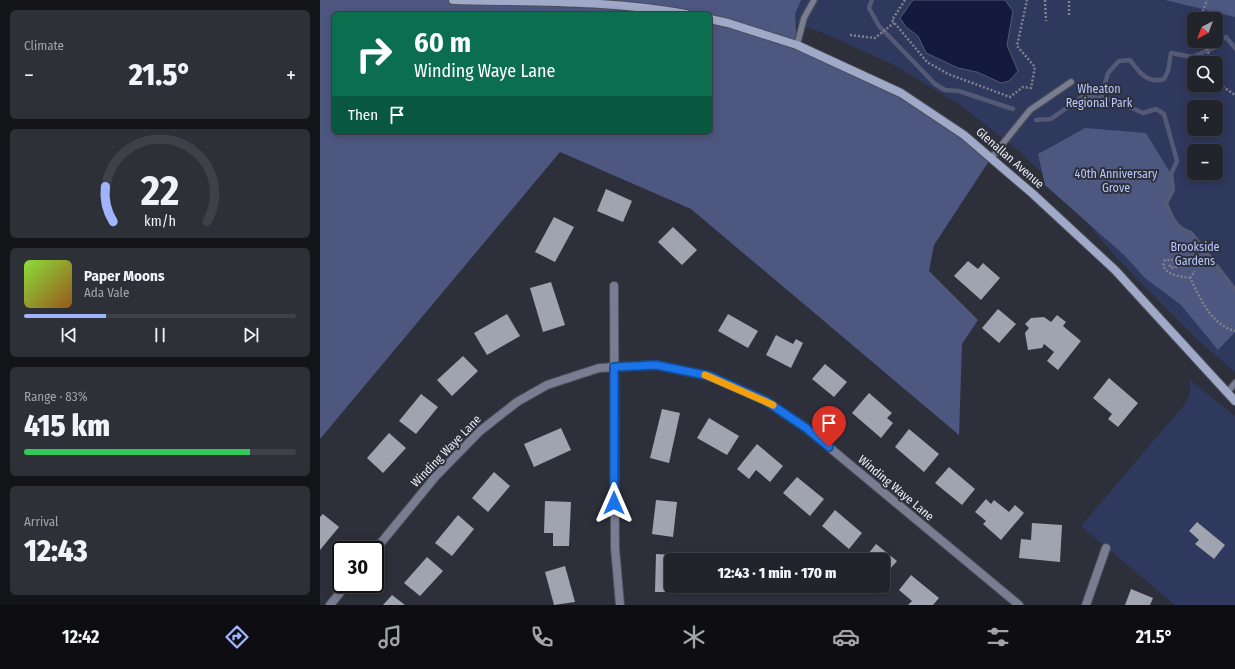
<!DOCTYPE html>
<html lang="en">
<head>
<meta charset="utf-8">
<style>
  :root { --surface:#22242c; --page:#2e3038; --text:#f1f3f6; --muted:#a2a4a9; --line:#3f4148; --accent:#a0b3fd }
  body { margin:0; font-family:"Fira Sans Condensed",sans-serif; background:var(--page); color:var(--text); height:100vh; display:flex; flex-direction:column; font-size:15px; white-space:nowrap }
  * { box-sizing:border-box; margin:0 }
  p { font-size:13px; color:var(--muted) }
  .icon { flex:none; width:22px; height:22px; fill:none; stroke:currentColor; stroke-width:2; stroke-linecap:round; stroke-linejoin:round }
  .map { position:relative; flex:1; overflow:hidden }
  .drawer { display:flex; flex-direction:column; gap:10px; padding:10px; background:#131418; width:320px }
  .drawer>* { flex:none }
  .top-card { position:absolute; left:12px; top:12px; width:380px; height:122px; border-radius:6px; box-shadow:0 2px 10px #0003,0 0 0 1px var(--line); background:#0b6e4f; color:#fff; overflow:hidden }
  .needle { width:26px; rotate:221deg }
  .controls { position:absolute; left:867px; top:12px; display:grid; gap:8px }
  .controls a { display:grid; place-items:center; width:36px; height:36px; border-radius:6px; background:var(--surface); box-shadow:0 2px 10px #0003,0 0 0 1px var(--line); font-size:20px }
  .speed { position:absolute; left:12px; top:541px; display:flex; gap:8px; font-size:20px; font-weight:700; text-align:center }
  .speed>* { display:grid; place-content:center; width:52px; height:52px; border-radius:50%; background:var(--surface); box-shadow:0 2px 10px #0003,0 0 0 1px var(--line); line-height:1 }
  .speed .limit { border:2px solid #111; border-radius:6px; background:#fff; color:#111 }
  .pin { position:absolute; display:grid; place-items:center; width:34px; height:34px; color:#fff; margin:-41px -17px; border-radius:50% 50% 50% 0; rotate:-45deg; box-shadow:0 0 4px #0007 }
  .pin .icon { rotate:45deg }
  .me { position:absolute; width:44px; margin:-22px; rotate:0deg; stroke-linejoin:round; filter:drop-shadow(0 0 3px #0008) }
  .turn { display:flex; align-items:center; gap:14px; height:84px; padding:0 16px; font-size:18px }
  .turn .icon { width:52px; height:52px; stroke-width:2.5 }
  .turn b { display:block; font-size:28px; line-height:34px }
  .then { display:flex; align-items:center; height:38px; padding:0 16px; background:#0003; gap:8px; font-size:15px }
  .big { font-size:30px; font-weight:800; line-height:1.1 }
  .drawer .widget { flex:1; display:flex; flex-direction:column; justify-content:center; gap:6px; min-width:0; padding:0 14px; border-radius:6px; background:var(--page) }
  .drawer .dial { align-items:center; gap:0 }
  .dial svg { height:104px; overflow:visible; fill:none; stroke:var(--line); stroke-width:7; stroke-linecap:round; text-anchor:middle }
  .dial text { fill:var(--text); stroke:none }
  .song { display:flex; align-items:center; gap:12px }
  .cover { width:48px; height:48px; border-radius:6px; background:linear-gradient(135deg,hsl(90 70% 55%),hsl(30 70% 35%)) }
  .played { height:4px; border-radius:2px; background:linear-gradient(90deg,var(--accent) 30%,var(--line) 30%) }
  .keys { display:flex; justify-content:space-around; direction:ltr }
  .heat { display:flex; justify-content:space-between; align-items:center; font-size:22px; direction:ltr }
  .charge { height:6px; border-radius:3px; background:linear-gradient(90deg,#34c759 83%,var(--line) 0) }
  .trip { position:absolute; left:344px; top:553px; width:226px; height:40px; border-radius:6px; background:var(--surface); box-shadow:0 2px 10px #0003,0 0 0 1px var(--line); font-weight:800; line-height:40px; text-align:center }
  .tab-bar { display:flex; height:64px; justify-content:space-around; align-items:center; background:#0e0e12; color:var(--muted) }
  .tab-bar .icon { width:28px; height:28px }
  .tab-bar .selected { color:var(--accent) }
  .tab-bar b { font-size:18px; color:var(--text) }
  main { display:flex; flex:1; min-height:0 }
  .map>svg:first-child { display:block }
  .green { fill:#2f385d; fill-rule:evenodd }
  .forest { fill:#4d5780; fill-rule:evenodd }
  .water { fill:#141a3e; stroke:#545975 }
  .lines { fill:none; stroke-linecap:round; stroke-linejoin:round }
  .stream { stroke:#545975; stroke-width:4.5 }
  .building { fill:#a0a4b0 }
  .lane-casing { stroke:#4b4e58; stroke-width:8 }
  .street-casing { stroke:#4b4e58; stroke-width:10 }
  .secondary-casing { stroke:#4b4e58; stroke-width:10 }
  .path { stroke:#80828b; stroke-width:2.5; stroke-dasharray:2 2; stroke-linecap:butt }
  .lane { stroke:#787d91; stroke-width:5.5 }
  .street { stroke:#787d91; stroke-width:8 }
  .secondary { stroke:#a0a9c8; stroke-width:8 }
  .route-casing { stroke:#114b97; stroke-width:10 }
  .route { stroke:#1a73e8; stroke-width:7 }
  .slow { stroke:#f59e0b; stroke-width:7 }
  .labels { text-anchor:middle; stroke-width:4; stroke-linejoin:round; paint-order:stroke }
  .park-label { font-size:12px; fill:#b8c7fe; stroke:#2d303a }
  .street-label { font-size:12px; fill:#ebedf4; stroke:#2d303a }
</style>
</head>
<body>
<main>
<section class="drawer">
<div class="widget"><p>Climate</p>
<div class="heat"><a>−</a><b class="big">21.5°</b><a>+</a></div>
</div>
<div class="widget dial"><svg viewBox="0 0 100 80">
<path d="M14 69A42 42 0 1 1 86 69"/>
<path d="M14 69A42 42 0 0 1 8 42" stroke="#a0b3fd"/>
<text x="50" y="56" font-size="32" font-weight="700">22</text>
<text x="50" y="72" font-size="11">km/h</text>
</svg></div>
<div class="widget">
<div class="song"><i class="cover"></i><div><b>Paper Moons</b><p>Ada Vale</p></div></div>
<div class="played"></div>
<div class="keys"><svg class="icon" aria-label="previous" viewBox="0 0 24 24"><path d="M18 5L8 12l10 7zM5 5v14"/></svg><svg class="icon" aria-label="pause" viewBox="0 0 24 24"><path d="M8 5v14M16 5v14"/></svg><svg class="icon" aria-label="next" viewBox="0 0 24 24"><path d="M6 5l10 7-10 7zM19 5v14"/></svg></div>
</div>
<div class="widget"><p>Range · 83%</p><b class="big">415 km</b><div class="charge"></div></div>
<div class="widget"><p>Arrival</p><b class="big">12:43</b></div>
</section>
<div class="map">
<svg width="915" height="605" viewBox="0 0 915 605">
  <rect width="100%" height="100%" fill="#2d303a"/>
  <g class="green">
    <path d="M269,0H915V372L881,343L823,285L795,256L738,188L700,152L639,104L572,64L501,32L451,16ZM874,19H896V41H874ZM874,63H896V85H874ZM874,107H896V129H874ZM874,151H896V173H874Z"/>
    <polygon points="870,380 915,416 915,605 855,605 761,526 865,404 870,393"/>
  </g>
  <g class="forest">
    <path d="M0,0H481L475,14L477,45L581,93L671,158L614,245L609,271L658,320L642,344L639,435L371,209L240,152L0,439ZM14,14H390V132H14Z"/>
    <polygon points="845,0 915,0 915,17"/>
    <path d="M765,128L826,133L851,174L853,190L846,203C851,217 856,229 871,233L915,290V332L898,350L861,305L825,278L804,255L725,185L718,154Z"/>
  </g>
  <polygon class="water" points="593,0 685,0 693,11 687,45 698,71 689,81 681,83 657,72 638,68 606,53 598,36 586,27 580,18"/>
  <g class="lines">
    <g class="stream">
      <polyline points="552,0 549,8 559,26 615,84 625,90 639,91 693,109"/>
      <path d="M781,98L788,73L799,61L810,60C819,72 827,84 844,79L848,71L851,53L872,57L896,47L901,40L906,37L915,48"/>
      <path d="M716,120L731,119L763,96L795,100L823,113L836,109L844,114L857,161L851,174L853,190L846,203C851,217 856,229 871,233L915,290"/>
    </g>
  </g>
  <g class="building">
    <polygon points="286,189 312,201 303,222 277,211"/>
    <polygon points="234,217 254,227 235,262 215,252"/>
    <polygon points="353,227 377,250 362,265 338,242"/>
    <polygon points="648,261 658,269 663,263 680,278 661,300 634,276"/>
    <polygon points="231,282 245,325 223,332 210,288"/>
    <polygon points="678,309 696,324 679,343 662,328"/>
    <polygon points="187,314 200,336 167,355 154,333"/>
    <polygon points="408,314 438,331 428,348 398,331"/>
    <polygon points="737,315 746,322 743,326 761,341 738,370 727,361 734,352 724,344 722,348 708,350 705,333 709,328 705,324 711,318 724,317 731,322"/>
    <polygon points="456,335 473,344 476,339 483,343 471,368 446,355"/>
    <polygon points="143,356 158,371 132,396 117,380"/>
    <polygon points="505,364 527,382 514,397 492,379"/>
    <polygon points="789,378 818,403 798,427 788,419 792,414 773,398"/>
    <polygon points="549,393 572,413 567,418 573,423 561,438 532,413"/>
    <polygon points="101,394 118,407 96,434 79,421"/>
    <polygon points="342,409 360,413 349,463 330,458"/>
    <polygon points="389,418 419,436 407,455 377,438"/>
    <polygon points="241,428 251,450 214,467 204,444"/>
    <polygon points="589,429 619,454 604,472 575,447"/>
    <polygon points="69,433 86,448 63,473 47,458"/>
    <polygon points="437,444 463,466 450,482 436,470 429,479 417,469"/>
    <polygon points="629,467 655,489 642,505 615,483"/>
    <polygon points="174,472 190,486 168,512 152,498"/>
    <polygon points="477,477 504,499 490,516 463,493"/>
    <polygon points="666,499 671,504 674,500 689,512 695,505 704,513 681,540 663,524 666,521 655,512"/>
    <polygon points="336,500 357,502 353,537 332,534"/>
    <polygon points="225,501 251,502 249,546 233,546 233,533 224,533"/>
    <polygon points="515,510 542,533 529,549 502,526"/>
    <polygon points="3,514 19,527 0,550 0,517"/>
    <polygon points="138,515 154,529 132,556 115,543"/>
    <polygon points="877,522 905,545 894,559 875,544 879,540 869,531"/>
    <polygon points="712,523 742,525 740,562 699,558 701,539 711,540"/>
    <polygon points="556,544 577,561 564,576 563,560 544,559"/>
    <polygon points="336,554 357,555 357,560 351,560 351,586 357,586 356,592 335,592"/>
    <polygon points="107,557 123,571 100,596 84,583"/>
    <polygon points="245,566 255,602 234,605 225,572"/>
    <polygon points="591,575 619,598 613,605 588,605 592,601 579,590"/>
    <polygon points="811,589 833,598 830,605 805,605"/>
    <polygon points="72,595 85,605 63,605"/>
  </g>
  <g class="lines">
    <defs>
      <g id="lane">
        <polyline points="477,45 484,18 494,0"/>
        <polyline points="671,158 710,110 751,82"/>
        <polyline points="907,393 915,383"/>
      </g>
      <g id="street">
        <polyline points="294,286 295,548 300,605"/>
        <polyline points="55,550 116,476 160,431 197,402 227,385 279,368 336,365 389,376 446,401 486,428 699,605"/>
        <polyline points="10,605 27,584"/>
        <polyline points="766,605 786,548"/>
      </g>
      <g id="secondary">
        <path d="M133,0C211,2 290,0 366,14"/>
        <polyline points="390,19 408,23 477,45 581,93 644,135 713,194 795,270 915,401"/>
      </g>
    </defs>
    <use href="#lane" class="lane-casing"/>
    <use href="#street" class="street-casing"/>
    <use href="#secondary" class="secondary-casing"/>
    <g class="path">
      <polyline points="585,0 572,20 607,62 628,74 690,97 703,87 711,88 715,67 697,46 707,0"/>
      <polyline points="725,0 726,21"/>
      <polyline points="749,15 749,0"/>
      <polyline points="872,18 880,19 887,0"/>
      <polyline points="530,35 555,38 574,23"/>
      <polyline points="883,41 893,63"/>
      <polyline points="896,82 915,95"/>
      <path d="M849,265L851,268L856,267L853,260H845L843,266C849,276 859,276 870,278C881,299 890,324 915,331"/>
      <polyline points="870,278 875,271"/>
    </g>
    <use href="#lane" class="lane"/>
    <use href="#street" class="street"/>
    <use href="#secondary" class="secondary"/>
  </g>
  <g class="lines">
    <defs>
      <polyline id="route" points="294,503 294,367 336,365 390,376 446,401 486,428 509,447"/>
    </defs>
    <use href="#route" class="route-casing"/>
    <use href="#route" class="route"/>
    <polyline class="slow" points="385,375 453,405"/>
  </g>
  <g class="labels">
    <g class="park-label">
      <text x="779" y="93">Wheaton<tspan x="779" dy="14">Regional Park</tspan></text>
      <text x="796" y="178">40th Anniversary<tspan x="796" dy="14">Grove</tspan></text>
      <text x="875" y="251">Brookside<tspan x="875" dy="14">Gardens</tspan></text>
    </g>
    <g class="street-label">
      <text transform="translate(690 158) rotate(41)" y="4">Glenallan Avenue</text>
      <text transform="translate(126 451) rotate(-46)" y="4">Winding Waye Lane</text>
      <text transform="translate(576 488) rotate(40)" y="4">Winding Waye Lane</text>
    </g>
  </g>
</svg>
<div class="controls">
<a><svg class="needle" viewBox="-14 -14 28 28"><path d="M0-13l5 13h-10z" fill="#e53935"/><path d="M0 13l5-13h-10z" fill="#a2a4a9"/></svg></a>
<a><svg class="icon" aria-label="search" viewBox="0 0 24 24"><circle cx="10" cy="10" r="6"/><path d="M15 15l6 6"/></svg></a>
<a>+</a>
<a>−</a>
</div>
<div class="speed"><div class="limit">30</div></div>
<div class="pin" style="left:509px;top:447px;background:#d93025"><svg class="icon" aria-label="arrive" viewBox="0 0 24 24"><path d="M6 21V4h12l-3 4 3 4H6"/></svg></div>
<svg class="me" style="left:294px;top:503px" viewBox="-20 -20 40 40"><path d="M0-17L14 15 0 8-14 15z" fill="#1a73e8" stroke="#fff" stroke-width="4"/></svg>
<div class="trip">12:43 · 1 min · 170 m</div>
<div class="top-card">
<div class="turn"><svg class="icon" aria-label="right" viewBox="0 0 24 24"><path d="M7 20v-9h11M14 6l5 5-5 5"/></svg><div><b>60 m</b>Winding Waye Lane</div></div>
<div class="then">Then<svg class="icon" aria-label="arrive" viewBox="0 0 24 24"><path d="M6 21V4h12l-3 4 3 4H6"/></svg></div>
</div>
</div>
</main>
<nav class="tab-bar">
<b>12:42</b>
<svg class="icon selected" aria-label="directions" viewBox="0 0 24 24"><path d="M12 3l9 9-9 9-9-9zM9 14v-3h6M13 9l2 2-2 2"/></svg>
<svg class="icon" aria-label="music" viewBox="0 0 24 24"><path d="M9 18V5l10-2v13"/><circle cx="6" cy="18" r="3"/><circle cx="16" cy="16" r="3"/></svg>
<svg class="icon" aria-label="phone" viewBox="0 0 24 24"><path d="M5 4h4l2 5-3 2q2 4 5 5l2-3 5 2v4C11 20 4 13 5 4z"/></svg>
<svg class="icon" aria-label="climate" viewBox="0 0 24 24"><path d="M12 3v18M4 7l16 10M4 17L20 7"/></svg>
<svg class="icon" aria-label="car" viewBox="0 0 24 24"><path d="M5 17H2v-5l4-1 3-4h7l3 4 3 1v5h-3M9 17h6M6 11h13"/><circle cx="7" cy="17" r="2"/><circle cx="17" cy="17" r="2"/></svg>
<svg class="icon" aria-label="filters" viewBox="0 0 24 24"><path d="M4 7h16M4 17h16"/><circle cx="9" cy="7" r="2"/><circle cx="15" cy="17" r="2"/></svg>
<b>21.5°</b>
</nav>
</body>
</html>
